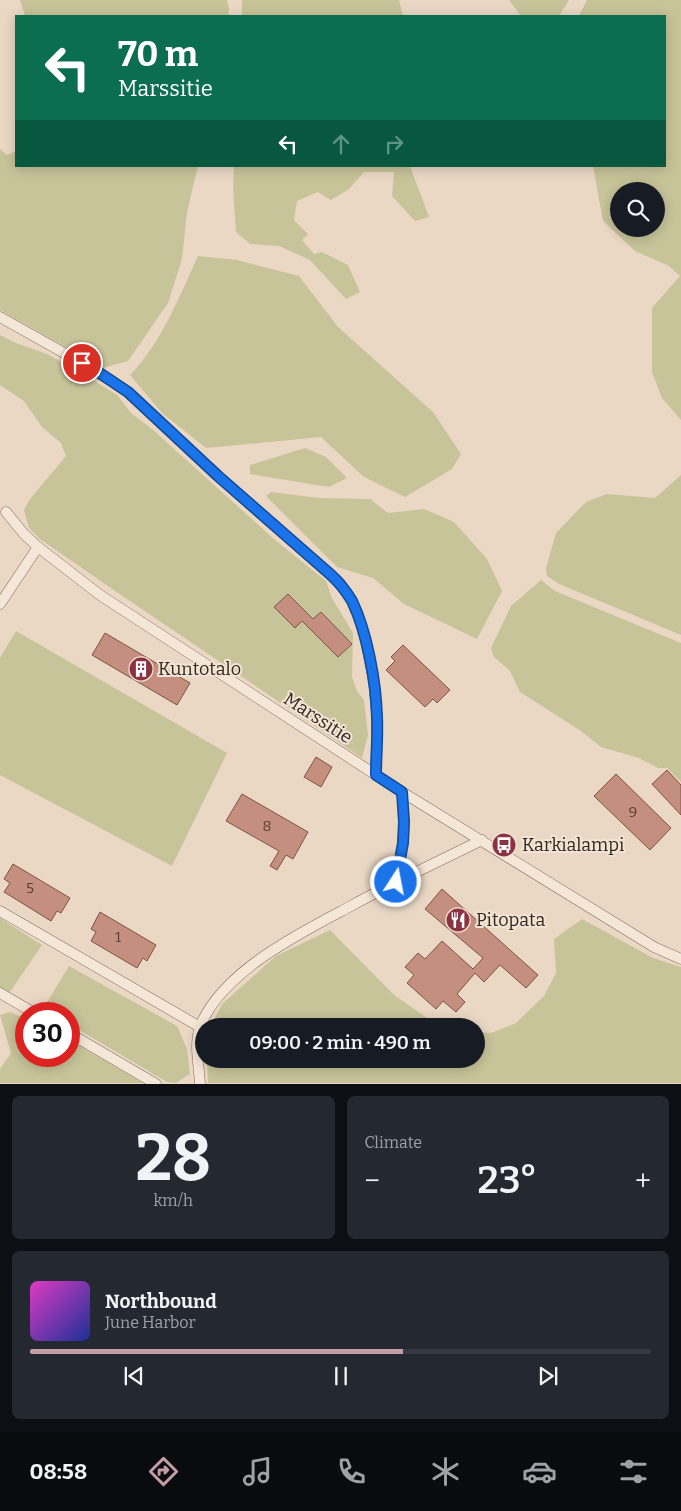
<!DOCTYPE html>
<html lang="en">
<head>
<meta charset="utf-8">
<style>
  :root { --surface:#171b24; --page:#242831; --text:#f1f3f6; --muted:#9ea1a6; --line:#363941; --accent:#c49da5 }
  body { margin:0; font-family:Bitter,serif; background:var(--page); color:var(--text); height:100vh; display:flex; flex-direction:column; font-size:19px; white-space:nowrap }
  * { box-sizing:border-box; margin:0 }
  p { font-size:16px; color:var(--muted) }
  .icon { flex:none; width:28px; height:28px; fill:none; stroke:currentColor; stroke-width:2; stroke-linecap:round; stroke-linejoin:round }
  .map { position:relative; height:1084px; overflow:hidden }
  .drawer { display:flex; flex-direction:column; gap:12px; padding:12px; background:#0d0f14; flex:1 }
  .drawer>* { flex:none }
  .top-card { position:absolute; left:15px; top:15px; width:651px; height:152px; border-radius:0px; box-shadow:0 2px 12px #0003; background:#0b6e4f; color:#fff; overflow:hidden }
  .controls { position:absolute; left:610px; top:182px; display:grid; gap:10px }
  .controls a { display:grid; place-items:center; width:55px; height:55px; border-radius:50%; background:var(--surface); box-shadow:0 2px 12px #0003; font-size:25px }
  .speed { position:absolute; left:15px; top:1002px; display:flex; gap:10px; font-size:25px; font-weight:700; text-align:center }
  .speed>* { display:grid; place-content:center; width:65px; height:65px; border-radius:50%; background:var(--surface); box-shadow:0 2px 12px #0003; line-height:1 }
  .speed .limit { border:8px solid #d22; background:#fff; color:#111 }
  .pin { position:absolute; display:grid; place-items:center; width:42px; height:42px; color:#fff; margin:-21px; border:2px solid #fff; border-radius:50%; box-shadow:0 1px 5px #0007 }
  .me { position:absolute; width:55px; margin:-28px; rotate:11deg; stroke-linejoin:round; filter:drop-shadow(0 0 4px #0008) }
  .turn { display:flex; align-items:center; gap:18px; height:105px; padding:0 20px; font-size:22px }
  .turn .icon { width:65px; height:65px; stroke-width:2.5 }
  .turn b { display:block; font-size:35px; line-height:42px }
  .lanes { display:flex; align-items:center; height:48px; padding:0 20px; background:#0003; justify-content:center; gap:25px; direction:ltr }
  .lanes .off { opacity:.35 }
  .big { font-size:38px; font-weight:600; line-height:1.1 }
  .drawer .tile { flex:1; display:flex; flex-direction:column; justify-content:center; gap:8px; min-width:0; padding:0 18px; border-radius:8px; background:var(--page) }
  .drawer .dial { align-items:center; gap:0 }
  .dial b { font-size:65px; line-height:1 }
  .song { display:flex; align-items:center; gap:15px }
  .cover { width:60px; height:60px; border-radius:8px; background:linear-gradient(135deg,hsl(310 70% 55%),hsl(230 70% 35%)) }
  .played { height:5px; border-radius:2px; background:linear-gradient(90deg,var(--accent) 60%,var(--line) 60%) }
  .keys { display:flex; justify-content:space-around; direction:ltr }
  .heat { display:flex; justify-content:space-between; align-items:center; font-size:28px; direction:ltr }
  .drawer .tiles { flex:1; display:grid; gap:12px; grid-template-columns:1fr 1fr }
  .tile:last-child { grid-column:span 2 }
  .trip { position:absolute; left:195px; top:1018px; width:290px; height:50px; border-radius:25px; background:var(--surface); box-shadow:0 2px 12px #0003; font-weight:600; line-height:50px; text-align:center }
  .menu { display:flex; height:80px; justify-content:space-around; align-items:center; background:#090b0e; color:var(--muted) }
  .menu .icon { width:35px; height:35px }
  .menu .active { color:var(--accent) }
  .menu b { font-size:22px; color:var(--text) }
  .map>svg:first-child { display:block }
  .green { fill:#c7c49a; fill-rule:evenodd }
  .building { fill:#c48f7e; stroke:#7f5245 }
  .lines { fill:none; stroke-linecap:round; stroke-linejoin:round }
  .street-casing { stroke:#836a5d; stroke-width:11 }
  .street { stroke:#f5e7d7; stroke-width:10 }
  .route-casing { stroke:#114b97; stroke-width:12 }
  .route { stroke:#1a73e8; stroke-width:9 }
  .labels { text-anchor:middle; stroke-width:4; stroke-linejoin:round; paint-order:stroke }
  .number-label { font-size:15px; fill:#584037 }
  .poi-label { font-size:18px; fill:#34261f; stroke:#f2e4d4; text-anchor:start }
  .street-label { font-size:18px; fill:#34261f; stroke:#f2e4d4 }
</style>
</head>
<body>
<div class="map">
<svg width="681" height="1084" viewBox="0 0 681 1084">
  <rect width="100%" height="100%" fill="#ead8c5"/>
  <g class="green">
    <polygon points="20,0 227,0 229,9 228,16 25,16"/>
    <polygon points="242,0 399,0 403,16 242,16"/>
    <polygon points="509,0 569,0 559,16 521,16"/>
    <path d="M587,0H681V420L662,398L652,372V308L680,276L669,266L635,251L603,221L593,166H665V16H579ZM619,191H656V229H619Z"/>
    <polygon points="0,149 7,155 16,151 16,166 198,166 187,212 182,259 168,303 128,361 103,368 0,310"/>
    <polygon points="234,166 410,166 429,217 415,221 392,196 394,172 364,172 349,189 331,200 318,192 297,201 294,220 308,234 302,240 314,254 322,252 348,265 360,292 346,299 310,260 279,246 250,244 236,232 233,186"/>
    <path d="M198,256L237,260L299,276L338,327L433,412L461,454L452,469L405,497L364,477L321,437L206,448L162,413L130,375C161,344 180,295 198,256Z"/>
    <polygon points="0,335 16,343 47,354 75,369 117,395 131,413 152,429 275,540 326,581 332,598 353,633 352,677 357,691 364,700 368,735 362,758 118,593 40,539 29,528 24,510 30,499 66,456 61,443 42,427 24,401 0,385"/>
    <polygon points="305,448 326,457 347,478 329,487 250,474 250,465"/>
    <polygon points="681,475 681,635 559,584 547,576 546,568 556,533 586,502 607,494 655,498"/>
    <polygon points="271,492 319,498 370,499 388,513 424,509 454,522 487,559 502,591 477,639 404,604 373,578 337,567 266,496"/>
    <polygon points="541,580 555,591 681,643 681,782 667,768 658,768 639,758 601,747 581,731 520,692 510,671 494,657 491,648 511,606"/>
    <polygon points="16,631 227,753 172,866 0,775 0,658"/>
    <polygon points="0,918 42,945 10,992 0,987"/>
    <polygon points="582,919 653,958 681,967 681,1083 208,1083 207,1059 476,1059 476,1032 491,1033 516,1023 544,996 556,973 554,939"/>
    <polygon points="330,930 394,995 439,1026 211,1026 222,1004 276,956"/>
    <polygon points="69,966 177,1026 187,1049 190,1074 176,1083 167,1082 69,1024 69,1014 51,1014 43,1009"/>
    <polygon points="10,1012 26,1019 26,1056 69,1056 69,1040 143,1083 0,1083 0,1069 11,1053 0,1015"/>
  </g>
  <g class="building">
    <polygon points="288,594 313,619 321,612 352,644 338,657 302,621 295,628 274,607"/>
    <polygon points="105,633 190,683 177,705 92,655"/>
    <polygon points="403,645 450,690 437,703 433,699 425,707 386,670 395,661 391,657"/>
    <polygon points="316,757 332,767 321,787 304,777"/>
    <polygon points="667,770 681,785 681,815 652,784"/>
    <polygon points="616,774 671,828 650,850 594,796"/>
    <polygon points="242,794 308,832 293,859 286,855 277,870 270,866 279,851 226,821"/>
    <polygon points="13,864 70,898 61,913 57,911 51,921 4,892 10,883 4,879"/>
    <polygon points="442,889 538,975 526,988 500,965 484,982 475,973 457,994 465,1002 456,1012 443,1001 436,1009 407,983 414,975 405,967 418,953 425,959 442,941 473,969 483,958 425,909"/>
    <polygon points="100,912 156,945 147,961 143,958 137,968 91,941 96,932 91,929"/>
  </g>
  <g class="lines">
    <defs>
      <g id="street">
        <polyline points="0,317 98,372 128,392 218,476 340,583 351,599 358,615 364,633 374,682 377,717 376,775"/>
        <polyline points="6,512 24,534 38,547 100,595 402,792 654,947 681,959"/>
        <polyline points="0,604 38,547"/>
        <polyline points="395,882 403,843 404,822 402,792"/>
        <polyline points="0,911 200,1027"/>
        <polyline points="0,993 36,1014"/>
        <polyline points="69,1033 156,1084"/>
        <path d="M200,1084C199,1065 194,1044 200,1027C221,972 300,933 349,907C392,883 437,862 482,840"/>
      </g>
    </defs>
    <use href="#street" class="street-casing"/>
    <use href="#street" class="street"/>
  </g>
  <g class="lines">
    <defs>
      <path id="route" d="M82,363L98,372L128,392L218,476L330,574C339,582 346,591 352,601C367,632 376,682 377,717C378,736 376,755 376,775L402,792L404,822L403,843L396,882"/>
    </defs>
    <use href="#route" class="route-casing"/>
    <use href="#route" class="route"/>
  </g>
  <defs>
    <symbol id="building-disc" viewBox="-11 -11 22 22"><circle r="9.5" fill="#8c3342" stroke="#f2e4d4"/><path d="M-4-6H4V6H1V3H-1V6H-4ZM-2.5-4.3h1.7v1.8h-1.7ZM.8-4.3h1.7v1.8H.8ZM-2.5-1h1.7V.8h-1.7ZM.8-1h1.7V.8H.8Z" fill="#fff"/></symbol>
    <symbol id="bus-disc" viewBox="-11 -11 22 22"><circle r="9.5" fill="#8c3342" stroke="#f2e4d4"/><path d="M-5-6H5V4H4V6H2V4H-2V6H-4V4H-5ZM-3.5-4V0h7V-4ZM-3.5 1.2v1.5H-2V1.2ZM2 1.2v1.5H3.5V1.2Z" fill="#fff"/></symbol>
    <symbol id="restaurant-disc" viewBox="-11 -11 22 22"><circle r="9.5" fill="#8c3342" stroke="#f2e4d4"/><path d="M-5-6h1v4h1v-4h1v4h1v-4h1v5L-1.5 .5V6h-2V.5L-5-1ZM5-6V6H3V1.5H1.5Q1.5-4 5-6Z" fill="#fff"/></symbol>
  </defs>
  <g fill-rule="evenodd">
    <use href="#building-disc" x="127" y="655" width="28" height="28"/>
    <use href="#bus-disc" x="490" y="831" width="28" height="28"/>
    <use href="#restaurant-disc" x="444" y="906" width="28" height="28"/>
  </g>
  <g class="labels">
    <g class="number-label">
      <text x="633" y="817">9</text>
      <text x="267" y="831">8</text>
      <text x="30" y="893">5</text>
      <text x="118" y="942">1</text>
    </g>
    <g class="poi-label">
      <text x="158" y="675">Kuntotalo</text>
      <text x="522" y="851">Karkialampi</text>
      <text x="476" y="926">Pitopata</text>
    </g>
    <g class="street-label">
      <text transform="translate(318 718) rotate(33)" y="6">Marssitie</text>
    </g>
  </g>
</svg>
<div class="controls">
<a><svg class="icon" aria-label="search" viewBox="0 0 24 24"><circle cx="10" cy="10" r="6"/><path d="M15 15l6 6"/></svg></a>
</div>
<div class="speed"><div class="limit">30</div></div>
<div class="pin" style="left:82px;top:363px;background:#d93025"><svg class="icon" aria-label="arrive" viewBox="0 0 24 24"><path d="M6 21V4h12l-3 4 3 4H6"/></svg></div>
<svg class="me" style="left:396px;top:882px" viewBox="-20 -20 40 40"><circle r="17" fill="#1a73e8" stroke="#fff" stroke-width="3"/><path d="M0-11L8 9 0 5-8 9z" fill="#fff"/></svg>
<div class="trip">09:00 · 2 min · 490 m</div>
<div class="top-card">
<div class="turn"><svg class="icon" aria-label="left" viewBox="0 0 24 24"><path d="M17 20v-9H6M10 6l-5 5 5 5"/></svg><div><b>70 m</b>Marssitie</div></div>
<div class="lanes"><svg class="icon" aria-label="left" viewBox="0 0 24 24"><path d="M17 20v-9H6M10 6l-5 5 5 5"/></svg><svg class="icon off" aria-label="ahead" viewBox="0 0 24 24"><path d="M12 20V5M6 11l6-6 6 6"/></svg><svg class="icon off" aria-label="right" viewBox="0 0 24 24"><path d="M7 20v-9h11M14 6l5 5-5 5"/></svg></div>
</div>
</div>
<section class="drawer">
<div class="tiles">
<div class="tile dial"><b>28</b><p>km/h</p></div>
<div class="tile"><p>Climate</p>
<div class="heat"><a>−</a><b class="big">23°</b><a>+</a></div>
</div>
<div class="tile">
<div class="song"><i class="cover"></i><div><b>Northbound</b><p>June Harbor</p></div></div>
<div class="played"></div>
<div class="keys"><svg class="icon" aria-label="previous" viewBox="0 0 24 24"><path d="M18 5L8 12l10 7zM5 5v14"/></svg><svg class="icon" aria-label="pause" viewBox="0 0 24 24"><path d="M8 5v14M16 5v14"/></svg><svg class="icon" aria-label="next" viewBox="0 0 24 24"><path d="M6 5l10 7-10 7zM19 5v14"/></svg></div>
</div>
</div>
</section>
<nav class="menu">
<b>08:58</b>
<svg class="icon active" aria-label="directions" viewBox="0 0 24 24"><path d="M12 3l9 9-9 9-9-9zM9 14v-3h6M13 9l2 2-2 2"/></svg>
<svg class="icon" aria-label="music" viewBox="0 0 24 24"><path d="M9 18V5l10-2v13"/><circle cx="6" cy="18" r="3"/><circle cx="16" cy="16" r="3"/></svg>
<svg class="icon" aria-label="phone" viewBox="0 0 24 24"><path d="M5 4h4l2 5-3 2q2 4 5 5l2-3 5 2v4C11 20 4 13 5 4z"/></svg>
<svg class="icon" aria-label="climate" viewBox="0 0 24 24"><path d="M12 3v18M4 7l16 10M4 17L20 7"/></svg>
<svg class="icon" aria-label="car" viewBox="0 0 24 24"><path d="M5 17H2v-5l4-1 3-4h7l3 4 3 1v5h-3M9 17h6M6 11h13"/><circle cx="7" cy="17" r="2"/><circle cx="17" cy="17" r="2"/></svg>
<svg class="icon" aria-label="filters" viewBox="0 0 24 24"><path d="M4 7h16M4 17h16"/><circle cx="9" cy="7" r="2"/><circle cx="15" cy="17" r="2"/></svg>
</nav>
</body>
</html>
